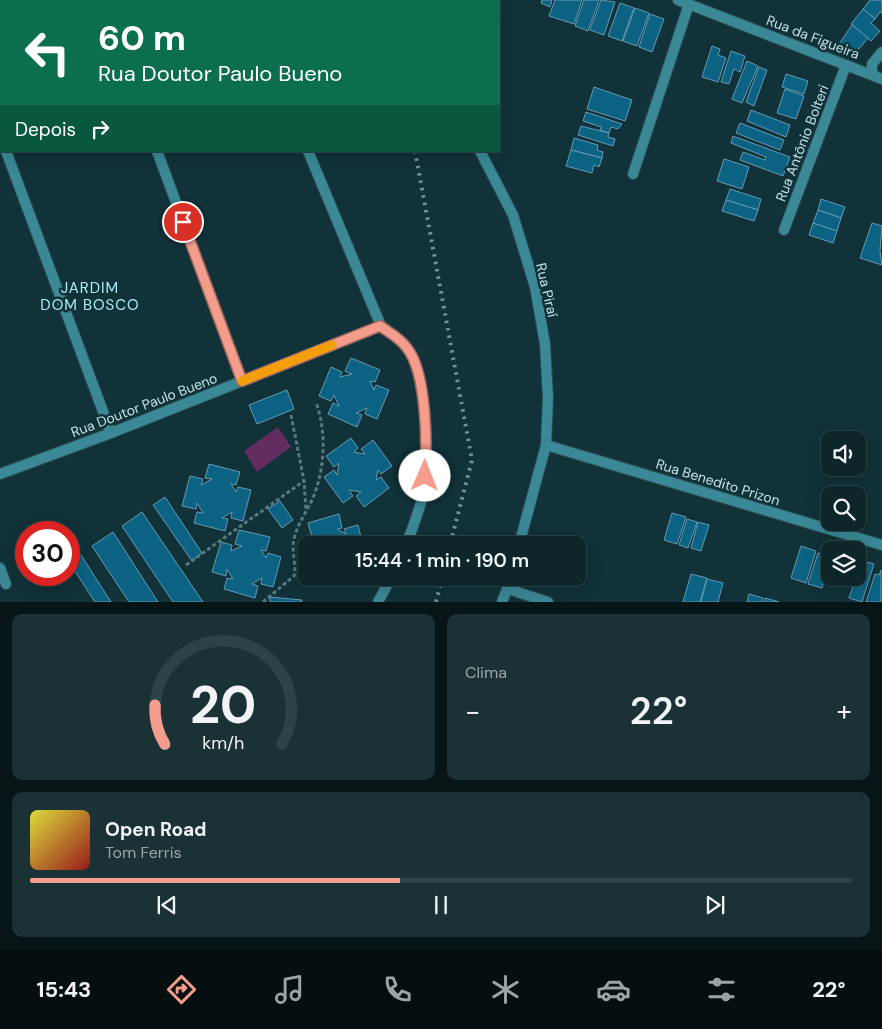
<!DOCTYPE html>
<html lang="pt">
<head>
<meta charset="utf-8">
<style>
  :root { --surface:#0c262a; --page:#1a3236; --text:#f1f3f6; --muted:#9aa5a8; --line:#2c4347; --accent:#f49d8d }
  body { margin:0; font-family:"DM Sans",sans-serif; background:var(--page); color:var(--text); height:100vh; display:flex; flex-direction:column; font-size:19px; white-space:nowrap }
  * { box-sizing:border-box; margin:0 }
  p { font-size:16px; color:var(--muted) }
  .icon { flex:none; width:28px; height:28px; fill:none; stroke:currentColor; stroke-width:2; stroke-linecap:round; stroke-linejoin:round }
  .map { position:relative; height:602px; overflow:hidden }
  .panel { display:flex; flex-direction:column; gap:12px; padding:12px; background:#071517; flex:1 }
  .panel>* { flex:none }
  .banner { position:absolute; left:0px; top:0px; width:500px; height:152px; box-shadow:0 5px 20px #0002,0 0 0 1px var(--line); background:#0b6e4f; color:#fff; overflow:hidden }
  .tools { position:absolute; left:821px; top:431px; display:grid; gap:10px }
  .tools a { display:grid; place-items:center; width:45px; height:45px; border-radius:10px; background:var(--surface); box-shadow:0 5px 20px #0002,0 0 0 1px var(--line); font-size:25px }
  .speed { position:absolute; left:15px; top:521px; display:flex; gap:10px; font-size:25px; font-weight:700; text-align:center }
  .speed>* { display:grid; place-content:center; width:65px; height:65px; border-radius:50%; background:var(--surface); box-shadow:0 5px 20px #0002,0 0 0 1px var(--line); line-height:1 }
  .speed .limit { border:8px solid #d22; background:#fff; color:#111 }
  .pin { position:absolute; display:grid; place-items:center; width:42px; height:42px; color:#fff; margin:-21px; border:2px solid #fff; border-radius:50%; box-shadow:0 1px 5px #0007 }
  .me { position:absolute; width:55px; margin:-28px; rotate:1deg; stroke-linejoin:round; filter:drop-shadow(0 0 4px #0008) }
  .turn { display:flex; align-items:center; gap:18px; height:105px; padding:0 15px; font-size:22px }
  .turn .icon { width:65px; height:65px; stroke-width:2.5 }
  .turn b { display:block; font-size:35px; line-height:42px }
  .then { display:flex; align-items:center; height:48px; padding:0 15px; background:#0003; gap:10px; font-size:19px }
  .big { font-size:38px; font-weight:600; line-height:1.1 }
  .panel .card { flex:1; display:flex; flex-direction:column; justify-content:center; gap:8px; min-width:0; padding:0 18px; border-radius:10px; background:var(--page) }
  .panel .dial { align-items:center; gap:0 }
  .dial svg { height:130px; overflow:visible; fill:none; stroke:var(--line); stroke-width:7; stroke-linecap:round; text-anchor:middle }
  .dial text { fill:var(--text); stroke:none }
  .song { display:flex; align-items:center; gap:15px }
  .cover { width:60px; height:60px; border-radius:8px; background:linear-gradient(135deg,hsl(60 70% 55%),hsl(0 70% 35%)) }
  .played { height:5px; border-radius:2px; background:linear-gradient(90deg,var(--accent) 45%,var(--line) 45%) }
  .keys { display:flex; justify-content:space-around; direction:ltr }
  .heat { display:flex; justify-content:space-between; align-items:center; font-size:28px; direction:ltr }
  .panel .tiles { flex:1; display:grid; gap:12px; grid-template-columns:1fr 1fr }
  .card:last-child { grid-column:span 2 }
  .trip { position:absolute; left:298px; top:536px; width:288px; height:50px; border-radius:10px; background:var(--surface); box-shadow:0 5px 20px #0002,0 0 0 1px var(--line); font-weight:600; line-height:50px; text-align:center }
  .tabs { display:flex; height:80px; justify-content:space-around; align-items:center; background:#050f11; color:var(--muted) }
  .tabs .icon { width:35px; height:35px }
  .tabs .active { color:var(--accent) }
  .tabs b { font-size:22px; color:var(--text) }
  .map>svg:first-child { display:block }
  .green { fill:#632d5f }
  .building { fill:#0c6283; stroke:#669ab4 }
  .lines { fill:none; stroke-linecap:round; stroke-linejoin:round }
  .street-casing { stroke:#2c4e54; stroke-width:12 }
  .path { stroke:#57787e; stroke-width:3; stroke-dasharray:4 2.5; stroke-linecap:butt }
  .street { stroke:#3b8896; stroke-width:10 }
  .rail { stroke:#739399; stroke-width:4; stroke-dasharray:2.5 5; stroke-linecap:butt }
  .route-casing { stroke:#9f665c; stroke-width:12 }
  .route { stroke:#f49d8d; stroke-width:9 }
  .slow { stroke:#f59e0b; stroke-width:9 }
  .labels { text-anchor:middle; stroke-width:5; stroke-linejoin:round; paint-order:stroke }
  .street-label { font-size:14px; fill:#c2e1e7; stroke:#103238 }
  .neighbourhood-label { font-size:15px; letter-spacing:1px; fill:#abecf9; stroke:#103238 }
</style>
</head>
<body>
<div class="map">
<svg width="882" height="602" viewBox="0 0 882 602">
  <rect width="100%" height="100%" fill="#103238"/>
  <polygon class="green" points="278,427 291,447 257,472 244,451"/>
  <g class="building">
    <polygon points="542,0 552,0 550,7 541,3"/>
    <polygon points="555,0 582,0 574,24 549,16"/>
    <polygon points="584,0 599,0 588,31 575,26"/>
    <polygon points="601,0 615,2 604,35 590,30"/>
    <polygon points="870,0 882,0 882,13 880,12 875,19 863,9"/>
    <polygon points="620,3 634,8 622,41 608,36"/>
    <polygon points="635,8 649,13 637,46 623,41"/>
    <polygon points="863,9 875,19 871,23 880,31 871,41 851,24"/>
    <polygon points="650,14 664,19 652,52 639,47"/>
    <polygon points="852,25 868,38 858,50 839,44"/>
    <polygon points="712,46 720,49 718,55 726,58 718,82 702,77"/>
    <polygon points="731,51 745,56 740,72 734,69 729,84 721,82"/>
    <polygon points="747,61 758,66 742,103 732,99"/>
    <polygon points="759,67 767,70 754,106 746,102"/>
    <polygon points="786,74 808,81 804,94 782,87"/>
    <polygon points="594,87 632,100 625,121 587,109"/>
    <polygon points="785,89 804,96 796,119 777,113"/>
    <polygon points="751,110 790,125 786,137 747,121"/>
    <polygon points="586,112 622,124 618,129 611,127 609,133 600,130 601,127 583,121"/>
    <polygon points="740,123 784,140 780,150 736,133"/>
    <polygon points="581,126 609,133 608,137 615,139 613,146 578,135"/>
    <polygon points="733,136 790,157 783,176 740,160 743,152 765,160 766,157 731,143"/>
    <polygon points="574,138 598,145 597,150 603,152 602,158 571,150"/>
    <polygon points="571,150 602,158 599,167 594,165 592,173 566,166"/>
    <polygon points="724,159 749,167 742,189 717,181"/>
    <polygon points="730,189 761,199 758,210 726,200"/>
    <polygon points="821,199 845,207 841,218 818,210"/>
    <polygon points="726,200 758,210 754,221 722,211"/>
    <polygon points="818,210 841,218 837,231 813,223"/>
    <polygon points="813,223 837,231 833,243 809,235"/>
    <polygon points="872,223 882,226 880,251 882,265 860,258"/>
    <polygon points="351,358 380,370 375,382 370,381 374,390 376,385 389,390 377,419 365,414 367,408 356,413 362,415 357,427 328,414 333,403 339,406 334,395 331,401 319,396 331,367 342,372 340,377 352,374 345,371"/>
    <polygon points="287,390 294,409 257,424 249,405"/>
    <polygon points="351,438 358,448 354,452 365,454 361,449 373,440 392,466 381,474 378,470 376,480 381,477 389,488 364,507 356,496 361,492 349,490 353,496 343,503 324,477 334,470 337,475 339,463 334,467 326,456"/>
    <polygon points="209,464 240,472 236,485 231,484 236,492 238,487 251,490 243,521 231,518 232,512 222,518 228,519 225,531 194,523 197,512 203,513 197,503 196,509 182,506 190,476 203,479 201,485 212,479 205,478"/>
    <polygon points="165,497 202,553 192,561 153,505"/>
    <polygon points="280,501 293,520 282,528 268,509"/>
    <polygon points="142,512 203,602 173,602 122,526"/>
    <polygon points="672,513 686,517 677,544 664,540"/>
    <polygon points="339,514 342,528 337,529 346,534 344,529 358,525 363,545 306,545 305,573 298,542 310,539 311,545 318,535 312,537 308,523"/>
    <polygon points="687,519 697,522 688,548 679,545"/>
    <polygon points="698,522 709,525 701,551 691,548"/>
    <polygon points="239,530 270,537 266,551 261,550 266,558 268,553 281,557 273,587 261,584 262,578 252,584 258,586 255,598 224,589 227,578 233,579 227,569 226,576 212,572 221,542 232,545 231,551 242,546 235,544"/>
    <polygon points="113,532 158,602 129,602 92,546"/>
    <polygon points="801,546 816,551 806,583 791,578"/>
    <polygon points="818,553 830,556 822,588 808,584"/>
    <polygon points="81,555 111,602 95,602 69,562"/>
    <polygon points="867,562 874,564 862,602 849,598 856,578 858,578 859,568 865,569"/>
    <polygon points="881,570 881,602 866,602 875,574 879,575"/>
    <polygon points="691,574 707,578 700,602 683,602"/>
    <polygon points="323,578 341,578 324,582"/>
    <polygon points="707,579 723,583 718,602 701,602"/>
    <polygon points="749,594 763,598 762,602 747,602"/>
    <polygon points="270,597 302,600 302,602 270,602"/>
    <polygon points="765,598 779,602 764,602"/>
  </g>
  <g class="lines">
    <defs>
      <g id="street">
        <polyline points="245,0 246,1"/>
        <polyline points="678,0 882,79"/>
        <polyline points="471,1 471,0"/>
        <polyline points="872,75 872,64 882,52"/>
        <polyline points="0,127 1,126"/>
        <polyline points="0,135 1,139"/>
        <polyline points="6,151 111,433"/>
        <polyline points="157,151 242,381"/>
        <polyline points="308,151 381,326"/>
        <polyline points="480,151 513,215 535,287 545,344 548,398 546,445 519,545"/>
        <polyline points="633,174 689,4"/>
        <polyline points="784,230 846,65"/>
        <path d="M381,326C390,333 400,338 407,348C426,372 430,460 424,490C420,510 413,527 406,545"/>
        <polyline points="546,445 882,545"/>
        <polyline points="0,474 111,433 381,326"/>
        <polyline points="0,568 6,584"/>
        <polyline points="508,589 548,602"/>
        <polyline points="378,602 391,578"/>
        <polyline points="502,602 511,578"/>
      </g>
    </defs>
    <use href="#street" class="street-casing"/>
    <g class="path">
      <polyline points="291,415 304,481 306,511"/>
      <polyline points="186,565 304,481"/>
      <path d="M263,602L294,576C297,569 291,550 294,539C297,525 306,513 312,500C325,470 327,433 316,402"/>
    </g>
    <use href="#street" class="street"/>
    <g class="rail">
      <polyline points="417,1 417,0"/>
      <polyline points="415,151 472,460 450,545"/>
      <polyline points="436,602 442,578"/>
    </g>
  </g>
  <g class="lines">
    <defs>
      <path id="route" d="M183,222L242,381L380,326C390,333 400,338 407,348C427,373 427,444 425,476"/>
    </defs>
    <use href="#route" class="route-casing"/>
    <use href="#route" class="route"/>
    <polyline class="slow" points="242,381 332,345"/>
  </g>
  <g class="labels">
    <g class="street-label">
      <text transform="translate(813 37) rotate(21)" y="5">Rua da Figueira</text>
      <text transform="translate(802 143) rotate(-69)" y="5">Rua Antônio Bolteri</text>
      <text transform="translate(547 290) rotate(77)" y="5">Rua Piraí</text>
      <text transform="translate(144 405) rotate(-21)" y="5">Rua Doutor Paulo Bueno</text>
      <text transform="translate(718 482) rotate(17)" y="5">Rua Benedito Prizon</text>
    </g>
    <g class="neighbourhood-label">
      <text x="90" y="293">JARDIM<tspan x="90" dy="17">DOM BOSCO</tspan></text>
    </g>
  </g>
</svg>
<div class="tools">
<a><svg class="icon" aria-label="sound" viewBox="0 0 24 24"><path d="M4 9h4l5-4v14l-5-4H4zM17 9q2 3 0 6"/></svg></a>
<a><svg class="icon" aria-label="search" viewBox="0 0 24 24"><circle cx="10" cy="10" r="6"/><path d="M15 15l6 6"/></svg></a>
<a><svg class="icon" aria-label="layers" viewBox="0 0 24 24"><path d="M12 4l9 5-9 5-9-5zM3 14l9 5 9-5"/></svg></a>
</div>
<div class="speed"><div class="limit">30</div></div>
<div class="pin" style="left:183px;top:222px;background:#d93025"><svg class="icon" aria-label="arrive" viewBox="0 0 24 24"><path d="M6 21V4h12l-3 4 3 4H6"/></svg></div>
<svg class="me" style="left:425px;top:476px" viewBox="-20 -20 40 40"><circle r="19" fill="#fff"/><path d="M0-13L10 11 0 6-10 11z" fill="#f49d8d"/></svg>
<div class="trip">15:44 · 1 min · 190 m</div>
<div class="banner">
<div class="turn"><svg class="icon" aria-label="left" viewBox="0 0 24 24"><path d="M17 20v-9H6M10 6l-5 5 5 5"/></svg><div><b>60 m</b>Rua Doutor Paulo Bueno</div></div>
<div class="then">Depois<svg class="icon" aria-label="right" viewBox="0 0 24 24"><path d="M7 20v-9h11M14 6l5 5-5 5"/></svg></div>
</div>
</div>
<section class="panel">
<div class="tiles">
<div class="card dial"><svg viewBox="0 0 100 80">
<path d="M14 69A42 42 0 1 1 86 69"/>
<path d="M14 69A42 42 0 0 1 8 45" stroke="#f49d8d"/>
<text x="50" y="56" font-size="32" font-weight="700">20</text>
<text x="50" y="72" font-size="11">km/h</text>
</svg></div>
<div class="card"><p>Clima</p>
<div class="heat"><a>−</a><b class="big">22°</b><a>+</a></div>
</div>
<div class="card">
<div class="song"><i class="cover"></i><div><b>Open Road</b><p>Tom Ferris</p></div></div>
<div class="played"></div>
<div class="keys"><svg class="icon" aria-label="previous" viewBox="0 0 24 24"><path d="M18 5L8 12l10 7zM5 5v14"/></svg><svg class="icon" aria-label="pause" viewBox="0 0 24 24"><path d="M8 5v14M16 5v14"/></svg><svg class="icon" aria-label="next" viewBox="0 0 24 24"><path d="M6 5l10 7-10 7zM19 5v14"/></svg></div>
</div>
</div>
</section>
<nav class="tabs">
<b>15:43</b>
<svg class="icon active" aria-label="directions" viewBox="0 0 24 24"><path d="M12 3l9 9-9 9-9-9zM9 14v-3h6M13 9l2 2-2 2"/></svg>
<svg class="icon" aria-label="music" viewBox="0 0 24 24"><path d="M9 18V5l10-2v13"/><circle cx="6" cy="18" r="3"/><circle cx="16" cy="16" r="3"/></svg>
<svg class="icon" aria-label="phone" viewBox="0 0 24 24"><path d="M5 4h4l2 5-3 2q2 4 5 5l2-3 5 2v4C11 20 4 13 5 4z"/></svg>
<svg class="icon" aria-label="climate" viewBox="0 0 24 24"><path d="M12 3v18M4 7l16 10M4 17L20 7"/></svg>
<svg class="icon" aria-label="car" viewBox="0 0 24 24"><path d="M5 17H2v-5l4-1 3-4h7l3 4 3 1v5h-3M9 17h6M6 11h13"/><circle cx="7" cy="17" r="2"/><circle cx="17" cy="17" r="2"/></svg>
<svg class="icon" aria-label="filters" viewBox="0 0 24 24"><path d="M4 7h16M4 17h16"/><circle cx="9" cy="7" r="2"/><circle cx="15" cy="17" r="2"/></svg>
<b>22°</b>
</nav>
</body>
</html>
